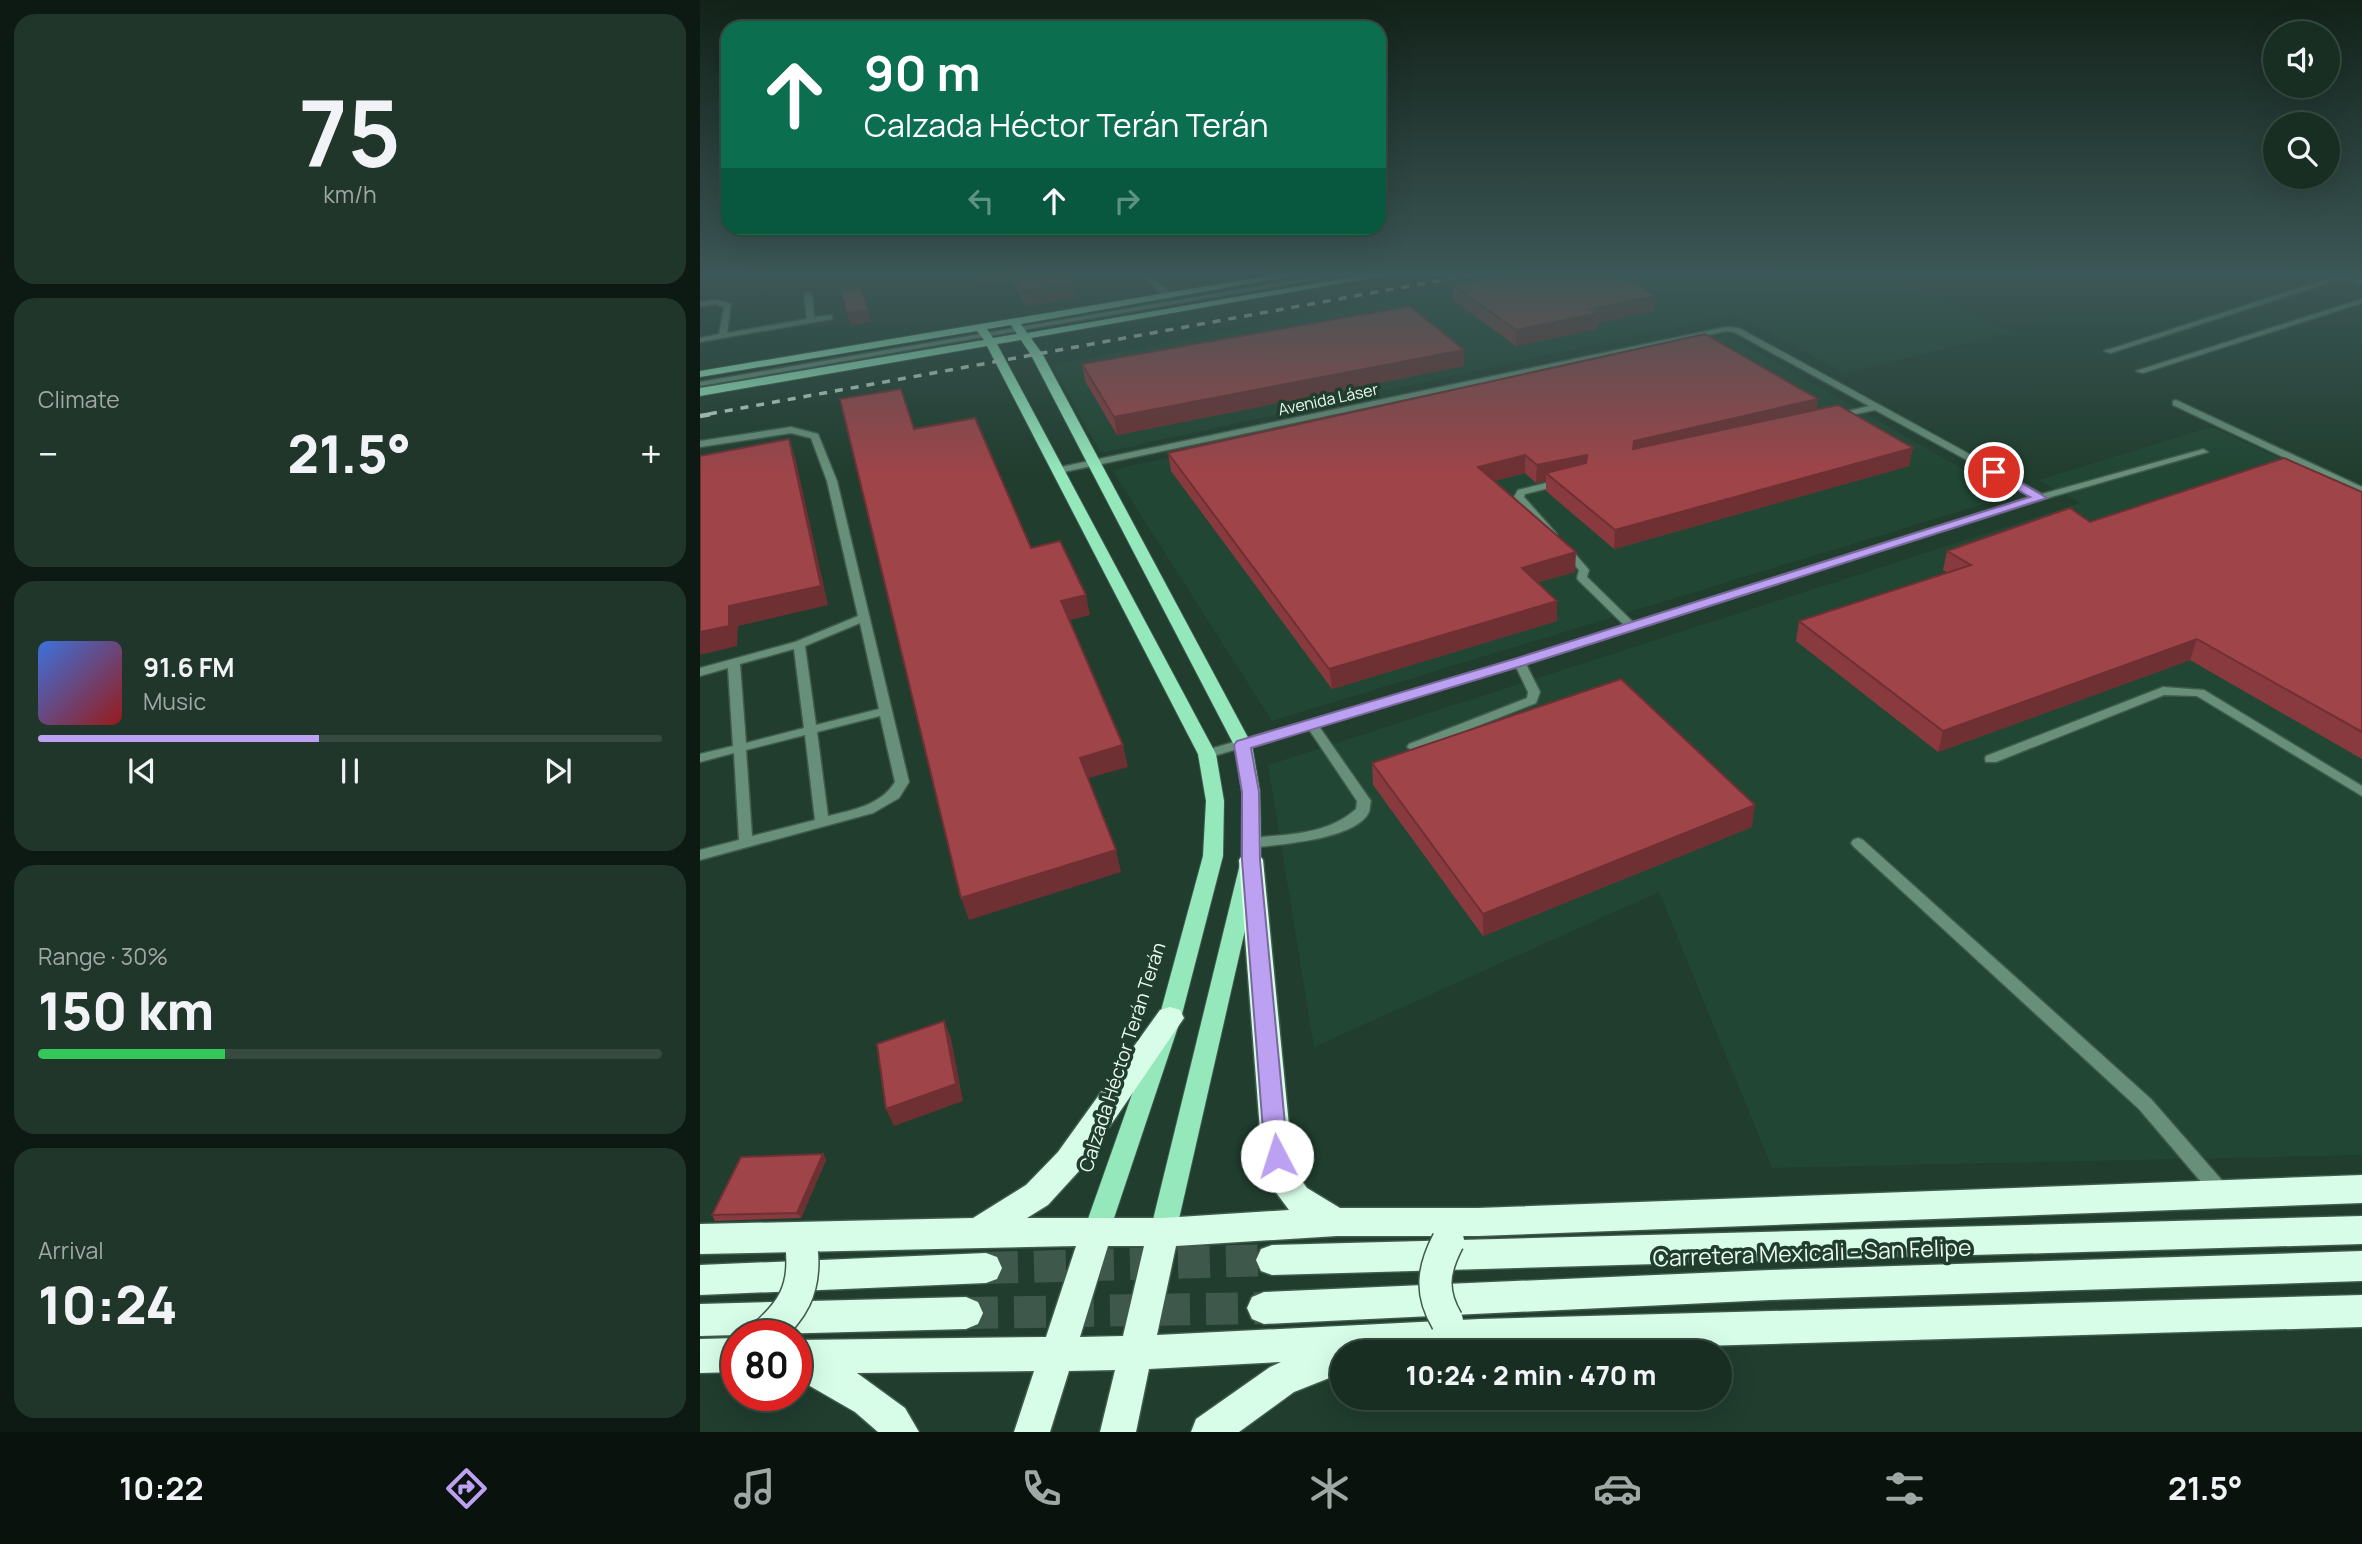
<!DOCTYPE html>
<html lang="en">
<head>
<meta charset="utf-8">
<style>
  :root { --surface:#182e22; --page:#21362a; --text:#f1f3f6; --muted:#9fa8a5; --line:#364a40; --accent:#bca0f2 }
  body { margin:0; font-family:Manrope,sans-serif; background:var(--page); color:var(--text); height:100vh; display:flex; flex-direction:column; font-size:26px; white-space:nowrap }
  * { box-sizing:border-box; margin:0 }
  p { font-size:23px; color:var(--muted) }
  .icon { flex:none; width:38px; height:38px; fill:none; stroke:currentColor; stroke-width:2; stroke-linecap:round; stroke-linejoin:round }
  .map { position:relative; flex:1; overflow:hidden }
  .details { display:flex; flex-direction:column; gap:14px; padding:14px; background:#0d1913; width:700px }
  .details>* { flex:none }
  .banner { position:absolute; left:21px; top:21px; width:665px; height:214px; border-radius:21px; box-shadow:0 7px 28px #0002,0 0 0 2px var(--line); background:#0b6e4f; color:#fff; overflow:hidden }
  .buttons { position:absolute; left:1563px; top:21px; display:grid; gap:14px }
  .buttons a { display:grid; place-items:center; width:77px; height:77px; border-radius:50%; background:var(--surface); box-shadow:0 7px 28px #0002,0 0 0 2px var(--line); font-size:35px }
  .speed { position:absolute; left:21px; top:1320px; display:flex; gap:14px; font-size:35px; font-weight:700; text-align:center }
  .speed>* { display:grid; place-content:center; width:91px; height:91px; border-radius:50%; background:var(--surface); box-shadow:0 7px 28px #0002,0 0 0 2px var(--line); line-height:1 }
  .speed .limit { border:10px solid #d22; background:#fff; color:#111 }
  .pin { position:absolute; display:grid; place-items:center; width:60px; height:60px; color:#fff; margin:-30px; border:4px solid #fff; border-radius:50%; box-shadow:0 2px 7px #0007 }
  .me { position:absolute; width:77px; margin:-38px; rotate:355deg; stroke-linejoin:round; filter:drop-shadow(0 0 5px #0008) }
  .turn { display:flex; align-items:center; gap:24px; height:147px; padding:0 28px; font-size:32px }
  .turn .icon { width:91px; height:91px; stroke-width:2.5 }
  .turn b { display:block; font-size:49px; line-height:60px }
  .lanes { display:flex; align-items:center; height:66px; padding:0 28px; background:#0003; justify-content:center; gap:35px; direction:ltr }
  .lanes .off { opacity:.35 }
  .big { font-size:52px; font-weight:800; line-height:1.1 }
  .details .card { flex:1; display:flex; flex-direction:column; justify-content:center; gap:10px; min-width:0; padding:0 24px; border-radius:21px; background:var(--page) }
  .details .dial { align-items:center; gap:0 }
  .dial b { font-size:91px; line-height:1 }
  .song { display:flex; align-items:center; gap:21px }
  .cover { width:84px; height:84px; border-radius:10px; background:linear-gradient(135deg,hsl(220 70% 55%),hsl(0 70% 35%)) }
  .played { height:7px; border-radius:4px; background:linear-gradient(90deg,var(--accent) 45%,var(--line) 45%) }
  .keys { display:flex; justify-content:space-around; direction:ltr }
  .heat { display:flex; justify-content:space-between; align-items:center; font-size:38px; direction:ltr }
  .charge { height:10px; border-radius:5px; background:linear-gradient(90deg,#34c759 30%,var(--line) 0) }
  .trip { position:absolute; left:630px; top:1340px; width:402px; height:70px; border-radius:35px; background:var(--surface); box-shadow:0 7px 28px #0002,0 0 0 2px var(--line); font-weight:800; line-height:70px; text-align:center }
  .menu { display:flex; height:112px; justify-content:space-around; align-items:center; background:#0a120e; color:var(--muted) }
  .menu .icon { width:49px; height:49px }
  .menu .selected { color:var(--accent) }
  .menu b { font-size:32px; color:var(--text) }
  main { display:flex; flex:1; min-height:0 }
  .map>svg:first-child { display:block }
  .built { fill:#214633 }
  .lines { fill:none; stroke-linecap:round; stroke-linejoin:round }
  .highway-tunnel { stroke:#3e594b; stroke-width:32; stroke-dasharray:32 16; stroke-linecap:butt }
  .lane-casing { stroke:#405b4d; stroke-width:3 }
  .primary-casing { stroke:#405b4d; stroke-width:2 }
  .highway-casing { stroke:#405b4d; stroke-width:3 }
  .lane { fill:#688f79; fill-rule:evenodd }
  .primary { fill:#94e8bc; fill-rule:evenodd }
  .highway { fill:#d7fce7; fill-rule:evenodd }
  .rail-far1 { stroke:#c7dacf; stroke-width:3.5; stroke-dasharray:8 8; stroke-linecap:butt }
  .rail { stroke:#c7dacf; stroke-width:4.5; stroke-dasharray:10 10; stroke-linecap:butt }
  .highway-bridge-casing { stroke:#405b4d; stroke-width:35; stroke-linecap:butt }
  .highway-bridge { stroke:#d7fce7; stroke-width:32 }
  .wall { fill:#893a3f }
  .shaded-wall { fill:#6f3033 }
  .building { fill:#9f4449; stroke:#6f3033; stroke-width:2 }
  .route { fill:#bca0f2; stroke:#7a689d; stroke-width:2 }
  .labels { text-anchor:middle; stroke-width:7; stroke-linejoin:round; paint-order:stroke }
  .far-street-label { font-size:16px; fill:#e9faf0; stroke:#203d2e }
  .street-label { font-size:19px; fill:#e9faf0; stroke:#203d2e }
  .near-street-label { font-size:23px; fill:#e9faf0; stroke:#203d2e }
</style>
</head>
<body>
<main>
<section class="details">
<div class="card dial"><b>75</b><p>km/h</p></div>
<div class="card"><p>Climate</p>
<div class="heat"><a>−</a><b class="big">21.5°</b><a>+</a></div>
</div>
<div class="card">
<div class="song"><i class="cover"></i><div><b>91.6 FM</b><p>Music</p></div></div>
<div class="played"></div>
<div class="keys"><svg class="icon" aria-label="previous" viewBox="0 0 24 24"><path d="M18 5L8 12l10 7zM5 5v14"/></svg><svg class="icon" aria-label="pause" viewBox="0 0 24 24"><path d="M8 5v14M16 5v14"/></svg><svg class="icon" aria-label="next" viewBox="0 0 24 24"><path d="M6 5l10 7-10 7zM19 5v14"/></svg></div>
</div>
<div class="card"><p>Range · 30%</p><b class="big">150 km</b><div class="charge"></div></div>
<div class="card"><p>Arrival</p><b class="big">10:24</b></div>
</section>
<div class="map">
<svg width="1662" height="1432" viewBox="0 0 1662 1432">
  <rect width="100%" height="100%" fill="#203d2e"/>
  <g class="built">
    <polygon points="840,272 1178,272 1312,332 1144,373 1034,314 401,453 352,365"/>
    <polygon points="1028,335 1310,496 572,721 412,470"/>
    <polygon points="1511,427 1662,495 1662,1155 1072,1168 959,892 614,1047 568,765 1380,503 1339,480"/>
  </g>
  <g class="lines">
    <g class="highway-tunnel">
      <polyline points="286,1268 572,1260"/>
      <polyline points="266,1313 564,1308"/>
    </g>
    <defs>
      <g id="lane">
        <polygon points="438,272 445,272 472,294 472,298 466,298"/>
        <polygon points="642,272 658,272 0,386 0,382"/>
        <polygon points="1535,272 1556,274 1574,272 1556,278"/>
        <polygon points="1640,275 1662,281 1662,285 1640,279 1411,353 1404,351"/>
        <polygon points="108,292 112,294 114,317 132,315 132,319 0,342 0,338 19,334 24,307 16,304 0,306 0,302 16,300 31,304 27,333 107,319 104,294"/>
        <polygon points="1662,299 1662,303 1443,373 1436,371"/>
        <path d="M1026,327L1039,328L1342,494L1500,450L1503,449L1508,452L1344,499L826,664L840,692L836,703L717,750L713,751L707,747L709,744L827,698L828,692L816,667L618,725L671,801C670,803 670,810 669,812C656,840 579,844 552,848L547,846L545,843L547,840L552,838C588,834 627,835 656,809L657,801L608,728L507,758L501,754L503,751L815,660L924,625L878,580L877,578L879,570L862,552V548H870L889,570L887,577L933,622L1333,496L1175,410L1132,419V415L1169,406L1034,332L1026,331L359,473L354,470L356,468Z"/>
        <polygon points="1476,400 1662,487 1662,494 1473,405 1473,401"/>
        <path d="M91,427L118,434L137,481L209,782L199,798L173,813L0,860V850L39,840L34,753L0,762V754L33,746L28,668L0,676V668L95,642L158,616L127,481L111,438L91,433L0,447V441ZM160,623L179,709L116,725L105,646ZM94,649L104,728L46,743L40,664ZM180,716L195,782C181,805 153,810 128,816L117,732ZM105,735L115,820L52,836L46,750Z"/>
        <polygon points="862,479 865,480 865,484 825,494 824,497 857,534 852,537 848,536 814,497 818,490"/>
        <polygon points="1463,687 1504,690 1662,786 1662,796 1497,696 1464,695 1296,762 1286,762 1285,759 1286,756"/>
        <polygon points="1158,838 1163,840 1451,1099 1526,1185 1529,1191 1526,1197 1520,1199 1514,1197 1439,1109 1153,846 1151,843 1153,840"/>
      </g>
      <path id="primary" d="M592,272H615L321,324L327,333L681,272H704L331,338L343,355L552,745L560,792L561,860L476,1232L472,1240L463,1244L454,1240L450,1232L541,860L542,792L534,745L331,355L321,340L297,344L516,754L524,801L523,856L481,1018L409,1233L405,1242L396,1245L387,1242L383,1233L459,1018L503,856L506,801L498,754L287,346L0,396V388L284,340L277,331L0,377V371ZM311,325L317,334L293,338L287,329Z"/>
      <g id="highway">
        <path d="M551,852L559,854L563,860L592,1156L599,1177L607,1188L640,1208H778L1662,1175V1203L778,1236H637L476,1246L457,1335L780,1319L1662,1295V1327L755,1353H642V1373L594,1392L539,1432H491L496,1419L570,1367L581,1362L449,1369L436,1432H400L415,1370L369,1371L350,1432H314L334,1371L157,1373L205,1408L219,1432H178L155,1412L96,1378V1340L346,1337L376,1246L0,1254V1224L273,1218L326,1185L358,1152L460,1010L470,1007L480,1010L484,1018L380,1170L348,1205L327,1218H463L589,1210L575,1191L562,1156L539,860L543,854ZM408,1246H444L423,1336L380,1337Z"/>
        <polygon points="1662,1216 1662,1244 572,1275 561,1271 556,1260 561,1249 572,1245"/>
        <polygon points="1662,1251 1662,1281 1070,1300 564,1324 552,1319 547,1308 552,1297 564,1292 1070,1270"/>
        <polygon points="286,1253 297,1257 302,1268 297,1279 286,1283 0,1295 0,1265"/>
        <polygon points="266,1297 278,1302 283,1313 278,1324 266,1329 0,1336 0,1304"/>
        <polygon points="37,1338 37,1372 0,1373 0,1339"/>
      </g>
    </defs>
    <use href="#lane" class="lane-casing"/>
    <use href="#primary" class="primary-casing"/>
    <use href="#highway" class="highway-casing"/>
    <use href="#lane" class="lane"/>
    <use href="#primary" class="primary"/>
    <use href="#highway" class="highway"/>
    <polyline class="rail-far1" points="9,414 786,272"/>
    <polyline class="rail" points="0,416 18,413"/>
    <defs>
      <g id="highway-bridge">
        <path d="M747,1321C730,1292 733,1270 748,1241"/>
        <path d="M65,1335C92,1311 105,1290 102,1253"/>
      </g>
    </defs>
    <use href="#highway-bridge" class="highway-bridge-casing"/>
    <use href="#highway-bridge" class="highway-bridge"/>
  </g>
  <g class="wall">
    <polygon points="272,272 375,272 366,274 376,298 326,306 311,281 279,286"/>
    <polygon points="753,285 955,296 954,311 898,323 897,329 816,346 753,300"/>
    <polygon points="764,350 764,366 417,435 385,381 382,364"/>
    <polygon points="1117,409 1209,466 914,549 846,491 846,481 836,483 825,473 794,481 875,572 838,582 857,601 857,621 632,689 471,471 468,453"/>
    <polygon points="1662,492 1662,759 1490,660 1238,752 1096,641 1099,621 1248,573 1243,570 1247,551 1390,522"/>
    <polygon points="672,763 1052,827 783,936 673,785"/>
    <polygon points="123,1154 126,1160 101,1218 15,1221 12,1215"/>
  </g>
  <g class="shaded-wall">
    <polygon points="276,272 309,272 311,281 279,286"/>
    <polygon points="373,283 376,298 326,306 323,291"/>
    <polygon points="955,296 954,311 898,323 897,329 816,346 816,330 891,309"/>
    <polygon points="168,310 171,322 151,325 147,313"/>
    <polygon points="764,350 764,366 417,435 414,417"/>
    <polygon points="1118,399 1116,416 933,449 934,441"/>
    <polygon points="89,439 95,457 128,605 38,626 37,646 0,655 0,632 29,606"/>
    <polygon points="1213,448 1209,466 914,549 915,530"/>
    <polygon points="825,455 825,473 778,485 778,467"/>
    <polygon points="887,455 887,473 846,473 846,481 836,483 837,465"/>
    <polygon points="876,552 875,572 822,587 822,568"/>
    <polygon points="386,595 390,615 366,621 361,601"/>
    <polygon points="857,601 857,621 632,689 629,669"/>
    <polygon points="1497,639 1490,660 1238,752 1243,731"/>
    <polygon points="423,745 428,767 385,779 380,758"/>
    <polygon points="1055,805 1052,827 783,936 783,914"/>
    <polygon points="416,850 421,872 269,920 261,898"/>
    <polygon points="244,1021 251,1038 263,1101 194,1126 186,1109"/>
    <polygon points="123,1154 126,1160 101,1218 97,1213"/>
  </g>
  <g class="building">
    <polygon points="311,272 364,272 373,283 323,291"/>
    <polygon points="825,272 914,272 955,296 891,309 898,313 816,330 753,285"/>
    <polygon points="161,288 168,310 147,313 141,291"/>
    <polygon points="710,306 764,350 414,417 382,364"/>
    <polygon points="1005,334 1118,399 934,441 933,449 1138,405 1213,448 915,530 846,473 886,463 887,455 837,465 825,455 778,467 876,552 822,568 857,601 629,669 468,453"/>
    <polygon points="201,389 214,429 275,418 331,548 360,541 386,595 361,601 423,745 380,758 416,850 261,898 140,399"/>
    <polygon points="89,439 121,586 29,606 29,626 0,632 0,456"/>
    <polygon points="1584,458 1662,492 1662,732 1497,639 1243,731 1099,621 1271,565 1247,551 1370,508 1390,522"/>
    <polygon points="921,679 1055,805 783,914 672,763"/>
    <polygon points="244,1021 256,1084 186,1109 177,1044"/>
    <polygon points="123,1154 97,1213 12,1215 41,1157"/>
  </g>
  <linearGradient id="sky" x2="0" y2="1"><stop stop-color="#122219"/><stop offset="0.58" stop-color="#3c5757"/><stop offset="1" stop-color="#3c5757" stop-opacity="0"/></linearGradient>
  <rect width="1662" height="473" fill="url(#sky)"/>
  <polygon class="route" points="1289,469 1298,469 1347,498 825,665 551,748 559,792 560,860 588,1156 585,1163 577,1166 569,1163 565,1156 542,860 542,792 534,745 537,741 814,659 1330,497 1289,474"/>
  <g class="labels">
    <g class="far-street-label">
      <text transform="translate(628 399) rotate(-12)" y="6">Avenida Láser</text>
    </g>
    <g class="street-label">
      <text transform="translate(422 1057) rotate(-72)" y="7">Calzada Héctor Terán Terán</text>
    </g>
    <g class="near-street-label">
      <text transform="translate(1112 1253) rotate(-2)" y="8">Carretera Mexicali - San Felipe</text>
    </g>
  </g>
</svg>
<div class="buttons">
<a><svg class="icon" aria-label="sound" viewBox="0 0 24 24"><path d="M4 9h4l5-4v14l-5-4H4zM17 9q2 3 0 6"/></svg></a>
<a><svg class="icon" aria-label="search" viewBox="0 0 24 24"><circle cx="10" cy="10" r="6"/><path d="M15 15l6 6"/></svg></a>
</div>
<div class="speed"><div class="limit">80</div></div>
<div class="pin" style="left:1294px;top:472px;background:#d93025"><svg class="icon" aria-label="arrive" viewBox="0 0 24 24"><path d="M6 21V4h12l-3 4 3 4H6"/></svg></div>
<svg class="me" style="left:577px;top:1156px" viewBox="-20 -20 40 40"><circle r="19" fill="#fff"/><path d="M0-13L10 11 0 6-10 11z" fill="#bca0f2"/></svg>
<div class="trip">10:24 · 2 min · 470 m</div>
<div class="banner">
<div class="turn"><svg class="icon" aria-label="ahead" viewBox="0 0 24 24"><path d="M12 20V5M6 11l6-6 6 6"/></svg><div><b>90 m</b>Calzada Héctor Terán Terán</div></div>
<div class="lanes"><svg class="icon off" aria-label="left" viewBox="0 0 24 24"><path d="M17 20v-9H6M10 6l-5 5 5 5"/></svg><svg class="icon" aria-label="ahead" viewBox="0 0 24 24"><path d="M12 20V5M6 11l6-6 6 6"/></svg><svg class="icon off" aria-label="right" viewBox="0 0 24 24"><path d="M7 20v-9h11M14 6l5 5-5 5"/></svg></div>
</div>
</div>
</main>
<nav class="menu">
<b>10:22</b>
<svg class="icon selected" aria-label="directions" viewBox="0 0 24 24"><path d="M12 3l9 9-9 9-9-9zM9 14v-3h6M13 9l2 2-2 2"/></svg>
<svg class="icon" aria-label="music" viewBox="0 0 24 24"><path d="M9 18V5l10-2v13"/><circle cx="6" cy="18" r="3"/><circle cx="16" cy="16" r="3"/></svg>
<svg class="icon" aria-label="phone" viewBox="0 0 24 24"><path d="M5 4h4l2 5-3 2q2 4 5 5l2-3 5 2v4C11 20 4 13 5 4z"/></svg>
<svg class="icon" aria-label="climate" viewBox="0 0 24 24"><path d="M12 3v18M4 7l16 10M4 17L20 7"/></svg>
<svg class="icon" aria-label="car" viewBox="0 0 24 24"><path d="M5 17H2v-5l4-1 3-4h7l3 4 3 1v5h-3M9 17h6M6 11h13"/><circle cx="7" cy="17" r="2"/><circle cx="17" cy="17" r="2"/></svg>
<svg class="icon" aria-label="filters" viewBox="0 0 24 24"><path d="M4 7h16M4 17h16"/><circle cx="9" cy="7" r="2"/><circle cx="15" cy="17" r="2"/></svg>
<b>21.5°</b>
</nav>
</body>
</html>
